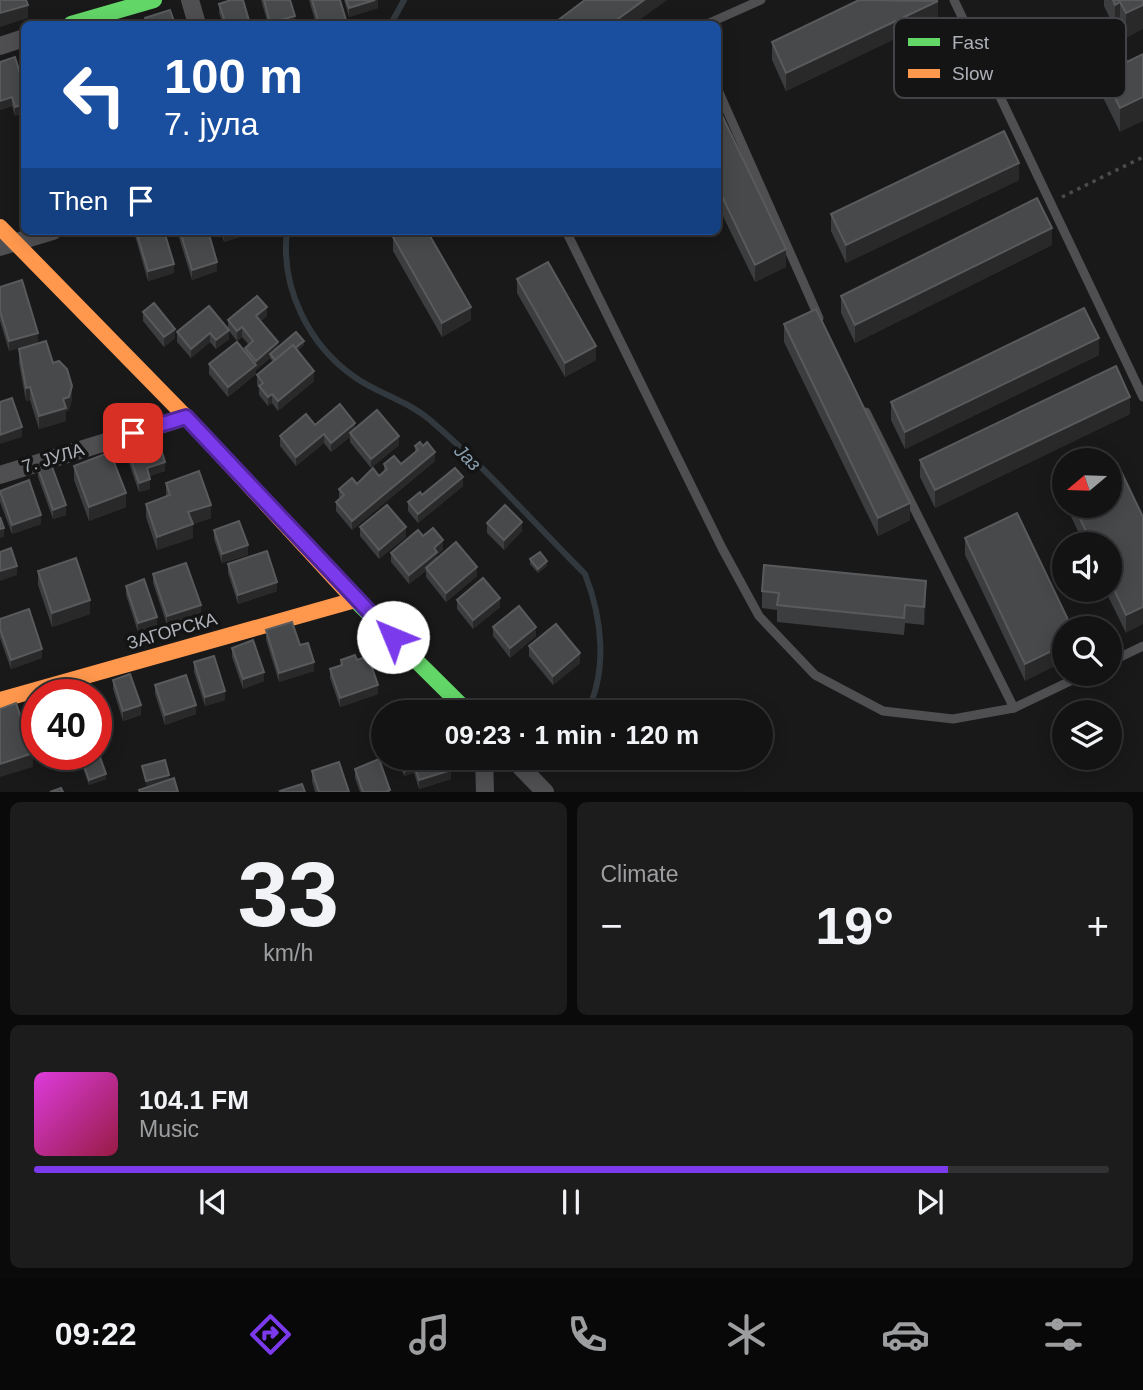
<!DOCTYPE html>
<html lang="en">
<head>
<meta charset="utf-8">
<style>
  :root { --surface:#131314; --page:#1c1c1d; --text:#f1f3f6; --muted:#9d9ea0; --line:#323234; --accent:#7c3aed }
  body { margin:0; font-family:Helvetica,sans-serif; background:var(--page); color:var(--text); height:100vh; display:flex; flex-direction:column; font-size:26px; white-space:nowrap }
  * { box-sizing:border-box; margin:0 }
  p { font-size:23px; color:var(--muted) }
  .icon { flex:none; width:38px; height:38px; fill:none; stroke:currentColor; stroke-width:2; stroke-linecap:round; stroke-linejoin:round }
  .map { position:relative; height:792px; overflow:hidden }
  .sheet { display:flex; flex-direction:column; gap:10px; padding:10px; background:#0a0a0b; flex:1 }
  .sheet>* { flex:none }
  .top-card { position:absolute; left:21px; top:21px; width:700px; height:214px; border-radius:10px; box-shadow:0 4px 18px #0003,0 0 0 2px var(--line); background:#1a4fa0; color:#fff; overflow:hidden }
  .needle { width:46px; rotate:251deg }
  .fabs { position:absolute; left:1052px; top:448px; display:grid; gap:14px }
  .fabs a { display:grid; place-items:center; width:70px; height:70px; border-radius:50%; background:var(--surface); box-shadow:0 4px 18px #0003,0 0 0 2px var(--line); font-size:35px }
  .speed { position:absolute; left:21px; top:679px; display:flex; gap:14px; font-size:35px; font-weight:700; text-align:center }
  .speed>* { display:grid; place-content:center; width:91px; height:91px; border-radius:50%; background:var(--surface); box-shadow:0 4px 18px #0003,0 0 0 2px var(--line); line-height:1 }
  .speed .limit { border:10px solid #d22; background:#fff; color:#111 }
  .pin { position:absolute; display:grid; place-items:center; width:60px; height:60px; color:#fff; margin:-30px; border-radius:14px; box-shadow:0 4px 10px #0006 }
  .me { position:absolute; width:77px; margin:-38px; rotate:315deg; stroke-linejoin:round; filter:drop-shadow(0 0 5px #0008) }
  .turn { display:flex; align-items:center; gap:24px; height:147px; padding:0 28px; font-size:32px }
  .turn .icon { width:91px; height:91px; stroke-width:2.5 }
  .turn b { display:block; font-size:49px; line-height:60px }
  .then { display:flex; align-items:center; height:66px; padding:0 28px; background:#0003; gap:14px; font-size:26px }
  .big { font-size:52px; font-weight:700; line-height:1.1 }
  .sheet .tile { flex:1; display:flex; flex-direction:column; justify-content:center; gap:10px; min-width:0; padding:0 24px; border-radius:10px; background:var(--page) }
  .sheet .dial { align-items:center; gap:0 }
  .dial b { font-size:91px; line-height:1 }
  .song { display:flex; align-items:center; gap:21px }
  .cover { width:84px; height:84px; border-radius:10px; background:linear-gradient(135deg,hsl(300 70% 55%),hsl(340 70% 35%)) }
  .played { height:7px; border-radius:4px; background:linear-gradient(90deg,var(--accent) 85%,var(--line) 85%) }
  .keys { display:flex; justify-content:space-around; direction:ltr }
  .heat { display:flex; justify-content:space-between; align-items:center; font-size:38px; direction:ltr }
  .sheet .tiles { flex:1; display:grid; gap:10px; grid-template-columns:1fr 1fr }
  .tile:last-child { grid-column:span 2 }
  .trip { position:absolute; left:371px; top:700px; width:402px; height:70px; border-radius:35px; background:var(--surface); box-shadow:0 4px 18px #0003,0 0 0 2px var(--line); font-weight:700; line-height:70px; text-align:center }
  .tabs { display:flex; height:112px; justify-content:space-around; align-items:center; background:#080808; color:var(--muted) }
  .tabs .icon { width:49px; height:49px }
  .tabs .active { color:var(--accent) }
  .tabs b { font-size:32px; color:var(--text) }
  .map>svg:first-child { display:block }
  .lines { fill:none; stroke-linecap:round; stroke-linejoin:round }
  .stream { stroke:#32393e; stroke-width:6 }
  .path { stroke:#4a4b4d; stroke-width:3.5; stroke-dasharray:3.5 5; stroke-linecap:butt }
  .lane { stroke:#4f4f52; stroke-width:9 }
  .street { stroke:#4f4f52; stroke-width:18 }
  .fast { stroke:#63d668; stroke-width:16 }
  .slow { stroke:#ff974d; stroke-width:16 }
  .wall { fill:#3c3d3e }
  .shaded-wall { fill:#29292a }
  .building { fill:#48494b; stroke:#585a5c; stroke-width:2 }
  .route-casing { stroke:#51269a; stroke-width:18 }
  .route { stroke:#7c3aed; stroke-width:12 }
  .labels { text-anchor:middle; stroke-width:7; stroke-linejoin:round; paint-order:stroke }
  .street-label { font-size:18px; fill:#adb1b8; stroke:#141415 }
  .water-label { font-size:19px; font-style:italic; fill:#889eaf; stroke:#141415 }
  .key { fill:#141415; stroke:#424346; stroke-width:2 }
  .key-label { font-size:19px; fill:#adb1b8 }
</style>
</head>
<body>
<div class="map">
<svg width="1143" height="792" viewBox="0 0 1143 792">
  <rect width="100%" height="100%" fill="#19191a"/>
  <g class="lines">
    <g class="stream">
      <polyline points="391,24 404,0"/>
      <path d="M287,231C280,288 309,346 356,378C379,394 408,401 430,420C485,467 534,523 585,574C602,618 608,669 587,712"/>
    </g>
    <polyline class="path" points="1062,197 1143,157"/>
    <g class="lane">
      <polyline points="954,0 1143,397"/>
      <polyline points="707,24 761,0"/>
      <polyline points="718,90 819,318"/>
      <polyline points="566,231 722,548 759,616 815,675 883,711 953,719 1014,708 1085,674"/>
      <polyline points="866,412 1014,708"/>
      <polyline points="1110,662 1143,646"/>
    </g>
    <g class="street">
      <polyline points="190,0 197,24"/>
      <polyline points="0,46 24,38"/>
      <polyline points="0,247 53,231"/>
      <polyline points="0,475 186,417"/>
      <polyline points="484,758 485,792"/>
      <polyline points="512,758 545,792"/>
    </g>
    <g class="fast">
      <polyline points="71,24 154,0"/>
      <polyline points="351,596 468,712"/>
    </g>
    <g class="slow">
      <polyline points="0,227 186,417 351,596"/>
      <polyline points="0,700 355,600"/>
    </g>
  </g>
  <g class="wall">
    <polygon points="261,0 290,0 295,24 268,24"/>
    <polygon points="309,0 340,0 346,24 316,24"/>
    <polygon points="344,0 378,0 378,8 349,17"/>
    <polygon points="1104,0 1143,0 1126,38 1120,26 1115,29 1104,6"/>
    <polygon points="219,4 250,24 223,24 219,13"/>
    <polygon points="938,18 786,91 772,60 772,42"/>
    <polygon points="15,57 15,116 12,106 0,110"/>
    <polygon points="1096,59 1127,62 1120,132 1096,83"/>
    <polygon points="718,107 786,267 755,282 718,206"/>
    <polygon points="1019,180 846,263 831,231 831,214"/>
    <polygon points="135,231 164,231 174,273 148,281 135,236"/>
    <polygon points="177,231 208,231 217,271 192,280"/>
    <polygon points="221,231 249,231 249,234 224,242"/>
    <polygon points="393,237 471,320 442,337 393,251"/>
    <polygon points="1052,245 855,343 841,313 841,296"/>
    <polygon points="517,279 596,360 565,377 517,293"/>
    <polygon points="0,287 38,342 9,351 0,321"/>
    <polygon points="143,312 175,338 164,347 143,321"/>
    <polygon points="267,316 261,321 278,347 304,345 297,351 314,381 278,411 272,403 268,406 259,395 259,388 257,385 257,375 273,362 270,358 256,370 256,374 228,397 209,374 209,364 245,352 245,348 249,345 242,337 237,341 229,331 229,339 216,349 210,342 191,358 177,342 177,332 228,328 228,320"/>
    <polygon points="784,324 910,520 878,536 784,342"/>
    <polygon points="19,349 53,363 72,399 69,410 66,411 66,421 39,429 30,400 26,401 19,363"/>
    <polygon points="1099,355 905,449 891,420 891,402"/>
    <polygon points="1130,414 935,508 920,477 920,460"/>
    <polygon points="315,425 355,428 399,445 371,468 350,442 350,437 331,452 324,443 296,466 280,446 280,436"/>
    <polygon points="125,443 165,471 149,476 150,489 139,492 125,452"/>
    <polygon points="415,446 435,461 352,530 336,511 336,502 339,499 339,489 357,484 379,476 384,472 384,464 401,464 415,452"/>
    <polygon points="74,466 126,507 89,521 74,480"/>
    <polygon points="38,468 66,515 53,519 38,477"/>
    <polygon points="166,483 211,518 193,524 193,538 157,550 146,517 146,504 166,497"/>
    <polygon points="463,486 418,523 408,511 408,502 422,495"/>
    <polygon points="0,491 41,524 12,534 0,502"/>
    <polygon points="1066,506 1110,506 1143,517 1126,633 1105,590 1110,590 1110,544 1084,544"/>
    <polygon points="487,523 522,531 504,550 487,533"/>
    <polygon points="360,527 406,537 379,559 360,536"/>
    <polygon points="214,530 248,555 222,563 214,539"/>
    <polygon points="423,536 443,549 437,555 437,559 477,576 446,602 426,577 426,571 409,584 391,562 391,553"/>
    <polygon points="965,538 1072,628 1025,681 965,555"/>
    <polygon points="530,559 547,566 538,573 530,564"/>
    <polygon points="228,564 277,591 238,604 228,573"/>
    <polygon points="38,571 90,614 52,627 38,585"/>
    <polygon points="153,574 201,614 167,625 153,583"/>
    <polygon points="126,586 157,626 138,632 126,595"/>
    <polygon points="762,591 926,599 924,625 905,623 904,635 777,622 777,610 762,608"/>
    <polygon points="457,600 500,607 473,629 457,609"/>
    <polygon points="0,619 42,658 11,669 0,638"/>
    <polygon points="493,627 536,636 510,658 493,636"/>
    <polygon points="266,630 300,645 314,671 279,682 266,640"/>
    <polygon points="529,646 580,663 553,685 529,656"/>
    <polygon points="232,648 264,681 243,689 232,657"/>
    <polygon points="341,660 378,694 340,707 330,678 330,669 341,665"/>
    <polygon points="194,662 225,700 205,706 194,672"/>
    <polygon points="113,680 141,715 123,721 113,689"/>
    <polygon points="155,685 196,714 165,725 155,694"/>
    <polygon points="37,706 37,751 26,719 26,710"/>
    <polygon points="398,758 447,758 451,779 419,789 414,773 404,776"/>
    <polygon points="83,763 106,779 89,785 83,768"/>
    <polygon points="355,769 390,792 360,792 355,778"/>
    <polygon points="312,771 349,792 315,792 312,781"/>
  </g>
  <g class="shaded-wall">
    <polygon points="375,0 378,0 378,8 349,17 349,8"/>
    <polygon points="644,0 667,0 634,24 611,24"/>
    <polygon points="938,1 938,18 786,91 786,73"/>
    <polygon points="1120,2 1120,26 1115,29 1115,5"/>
    <polygon points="28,5 28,18 0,27 0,13"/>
    <polygon points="1143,5 1143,29 1126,38 1126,13"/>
    <polygon points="295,16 295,24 270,24 270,23"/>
    <polygon points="346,20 346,24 330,24"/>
    <polygon points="12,97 12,106 0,110 0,101"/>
    <polygon points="1143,97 1143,121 1120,132 1120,108"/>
    <polygon points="24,104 24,113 15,116 15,107"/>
    <polygon points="1019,163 1019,180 846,263 846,245"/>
    <polygon points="1052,228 1052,245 855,343 855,325"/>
    <polygon points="229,231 249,231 249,234 224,242 224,232"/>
    <polygon points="786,249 786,267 755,282 755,265"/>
    <polygon points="217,262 217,271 192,280 192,270"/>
    <polygon points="174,264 174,273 148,281 148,271"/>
    <polygon points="267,307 267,316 256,325 256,316"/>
    <polygon points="471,307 471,320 442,337 442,323"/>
    <polygon points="242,327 242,337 237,341 237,331"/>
    <polygon points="175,329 175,338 164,347 164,337"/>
    <polygon points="229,330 229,339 216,349 216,340"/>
    <polygon points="38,333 38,342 9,351 9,341"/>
    <polygon points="210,333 210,342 191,358 191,349"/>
    <polygon points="1099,338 1099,355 905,449 905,432"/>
    <polygon points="304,341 304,345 278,367 278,362"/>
    <polygon points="278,342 278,352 270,354 270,358 256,370 256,361"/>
    <polygon points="596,346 596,360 565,377 565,363"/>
    <polygon points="256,365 256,374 228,397 228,387"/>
    <polygon points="314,371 314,381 278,411 278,401"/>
    <polygon points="72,386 72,399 69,410 66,411 66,421 39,429 39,416 63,399"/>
    <polygon points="30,387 30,400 26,401 26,388"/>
    <polygon points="272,394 272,403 268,406 268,397"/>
    <polygon points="1130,397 1130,414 935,508 935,490"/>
    <polygon points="355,423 355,432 350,433 350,437 331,452 331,443"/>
    <polygon points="22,427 22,437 0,444 0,435"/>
    <polygon points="324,434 324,443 296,466 296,457"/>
    <polygon points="399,436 399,445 371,468 371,459"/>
    <polygon points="435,452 435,461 352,530 352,521"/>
    <polygon points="165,462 165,471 147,477 147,468"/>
    <polygon points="463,477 463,486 418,523 418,514"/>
    <polygon points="150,479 150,489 139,492 139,483"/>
    <polygon points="126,493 126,507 89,521 89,507"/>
    <polygon points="910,503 910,520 878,536 878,518"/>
    <polygon points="66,505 66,515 53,519 53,510"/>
    <polygon points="211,505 211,518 193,524 193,538 157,550 157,537 188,512"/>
    <polygon points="41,515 41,524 12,534 12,525"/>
    <polygon points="522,522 522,531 504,550 504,540"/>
    <polygon points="406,527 406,537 379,559 379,550"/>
    <polygon points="4,528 4,537 0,538 0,529"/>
    <polygon points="443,540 443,549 437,555 437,561 426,568 426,571 409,584 409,575 434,548"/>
    <polygon points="248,545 248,555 222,563 222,554"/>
    <polygon points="547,561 547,566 538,573 538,569"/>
    <polygon points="17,566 17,575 0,581 0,571"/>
    <polygon points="477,567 477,576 446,602 446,593"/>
    <polygon points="926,581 926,599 924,625 924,607"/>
    <polygon points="277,582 277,591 238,604 238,595"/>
    <polygon points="500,598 500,607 473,629 473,620"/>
    <polygon points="90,600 90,614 52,627 52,613"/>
    <polygon points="201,605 201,614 167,625 167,616"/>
    <polygon points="1143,607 1143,624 1126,633 1126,615"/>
    <polygon points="157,617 157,626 138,632 138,623"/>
    <polygon points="536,627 536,636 510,658 510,648"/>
    <polygon points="1064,645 1064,662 1025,681 1025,664"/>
    <polygon points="42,649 42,658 11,669 11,660"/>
    <polygon points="580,653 580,663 553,685 553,676"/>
    <polygon points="314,662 314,671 279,682 279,673"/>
    <polygon points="264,672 264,681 243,689 243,679"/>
    <polygon points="378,685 378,694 340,707 340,698"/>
    <polygon points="225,691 225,700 205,706 205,697"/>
    <polygon points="141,705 141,715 123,721 123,711"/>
    <polygon points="196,705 196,714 165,725 165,715"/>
    <polygon points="105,723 105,732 96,735 96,726"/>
    <polygon points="33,753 33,767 0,777 0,764"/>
    <polygon points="414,768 414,773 404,776 404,772"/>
    <polygon points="451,770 451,779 419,789 419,780"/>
    <polygon points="106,774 106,779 89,785 89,780"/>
    <polygon points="169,775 169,780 146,786 146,781"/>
  </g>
  <g class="building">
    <polygon points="0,0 26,0 28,5 0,13"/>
    <polygon points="231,0 243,0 250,24 226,24 219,4"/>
    <polygon points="264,0 290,0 295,16 270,23"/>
    <polygon points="312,0 340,0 346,20 330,24 319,24"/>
    <polygon points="346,0 375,0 349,8"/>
    <polygon points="585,0 644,0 611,24 553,24"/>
    <polygon points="859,0 938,1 786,73 772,42"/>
    <polygon points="1113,0 1143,0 1143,5 1126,13 1120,2 1115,5"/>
    <polygon points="170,10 175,24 147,24 145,18"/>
    <polygon points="1120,47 1127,62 1143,54 1143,97 1120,108 1096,59"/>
    <polygon points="15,57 24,86 24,104 15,107 12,97 0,101 0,62"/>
    <polygon points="718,107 786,249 755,265 718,188"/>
    <polygon points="1004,131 1019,163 846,245 831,214"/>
    <polygon points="1037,198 1052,228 855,325 841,296"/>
    <polygon points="136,231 164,231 174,264 148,271"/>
    <polygon points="180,231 208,231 217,262 192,270"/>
    <polygon points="404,231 427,231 471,307 442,323 393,237"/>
    <polygon points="548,262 596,346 565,363 517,279"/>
    <polygon points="22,280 38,333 9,341 0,311 0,287"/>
    <polygon points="257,296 267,307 256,316 278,342 256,361 245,348 253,341 242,327 237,331 228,320"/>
    <polygon points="154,303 175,329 164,337 143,312"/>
    <polygon points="209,306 229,330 216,340 210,333 191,349 177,332"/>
    <polygon points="1084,308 1099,338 905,432 891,402"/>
    <polygon points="816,309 910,503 878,518 784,324"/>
    <polygon points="296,332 304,341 295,348 293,345 275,360 270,354"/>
    <polygon points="46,341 53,363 59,361 67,369 72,386 69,397 63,399 66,408 39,416 30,387 26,388 19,349"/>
    <polygon points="237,342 256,365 228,387 209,364"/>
    <polygon points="293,345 314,371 278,401 272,394 268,397 259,386 263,383 257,375"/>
    <polygon points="1116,366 1130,397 935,490 920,460"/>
    <polygon points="12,398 22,427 0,435 0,402"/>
    <polygon points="340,404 355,423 331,443 324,434 296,457 280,436 306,414 315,425"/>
    <polygon points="377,410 399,436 371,459 350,433"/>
    <polygon points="156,433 165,462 147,468 150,479 139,483 125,443"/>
    <polygon points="420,442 423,446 427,442 435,452 352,521 336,502 344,495 339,489 352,478 357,484 373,468 379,476 387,469 384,464 394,456 401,464 418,450 415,446"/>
    <polygon points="110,452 126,493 89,507 74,466"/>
    <polygon points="1117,463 1143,517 1143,607 1126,615 1110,581 1110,544 1092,544 1074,506 1110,506 1110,466"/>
    <polygon points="51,464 66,505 53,510 38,468"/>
    <polygon points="455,468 463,477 418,514 408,502 420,492 422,495"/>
    <polygon points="199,471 211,505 188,512 193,524 157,537 146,504 170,495 166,483"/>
    <polygon points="29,480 41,515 12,525 0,491"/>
    <polygon points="387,505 406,527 379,550 360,527"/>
    <polygon points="505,505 522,522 504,540 487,523"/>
    <polygon points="1017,513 1072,628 1064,628 1064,645 1025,664 965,538"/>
    <polygon points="0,517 4,528 0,529"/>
    <polygon points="239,521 248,545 222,554 214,530"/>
    <polygon points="433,528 443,540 434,548 437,552 409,575 391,553 418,530 423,536"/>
    <polygon points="456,542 477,567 446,593 426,568"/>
    <polygon points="11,548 17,566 0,571 0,552"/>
    <polygon points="267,551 277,582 238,595 228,564"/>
    <polygon points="540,552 547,561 538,569 530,559"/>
    <polygon points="76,558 90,600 52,613 38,571"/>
    <polygon points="186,563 201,605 167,616 153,574"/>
    <polygon points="764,565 926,581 924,607 905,605 904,618 777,605 779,593 762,591"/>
    <polygon points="483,578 500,598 473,620 457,600"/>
    <polygon points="144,579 157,617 138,623 126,586"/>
    <polygon points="519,606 536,627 510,648 493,627"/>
    <polygon points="29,609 42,649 11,660 0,629 0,619"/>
    <polygon points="292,622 300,645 308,643 314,662 279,673 266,630"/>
    <polygon points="556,624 580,653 553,676 529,646"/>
    <polygon points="253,640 264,672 243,679 232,648"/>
    <polygon points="355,655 357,660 368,656 378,685 340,698 330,669 342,665 341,660"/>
    <polygon points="214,656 225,691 205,697 194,662"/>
    <polygon points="130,674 141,705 123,711 113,680"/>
    <polygon points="186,675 196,705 165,715 155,685"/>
    <polygon points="94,689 96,695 75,695"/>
    <polygon points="96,696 105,723 96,726"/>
    <polygon points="16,703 33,753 0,764 0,709"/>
    <polygon points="37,706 37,742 26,710"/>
    <polygon points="100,757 106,774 89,780 83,763"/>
    <polygon points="400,758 410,758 414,768 404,772"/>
    <polygon points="412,758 447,758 451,770 419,780"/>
    <polygon points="379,759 390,790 386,792 363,792 355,769"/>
    <polygon points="165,760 169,775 146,781 142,766"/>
    <polygon points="339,762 349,792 319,792 312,771"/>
    <polygon points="174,778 178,792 140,792 139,790"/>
    <polygon points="302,784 305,792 281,792 280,791"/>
    <polygon points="61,788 63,792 50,792"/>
  </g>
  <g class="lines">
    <defs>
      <polyline id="route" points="133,433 186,417 393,637"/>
    </defs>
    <use href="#route" class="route-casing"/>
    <use href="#route" class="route"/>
  </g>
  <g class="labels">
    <g class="street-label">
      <text transform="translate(53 458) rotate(-17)" y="6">7. ЈУЛА</text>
      <text transform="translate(172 631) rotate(-16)" y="6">ЗАГОРСКА</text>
    </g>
    <g class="water-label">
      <text transform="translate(468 457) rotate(45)" y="7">Јаз</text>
    </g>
  </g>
  <rect x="894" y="18" width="232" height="80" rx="10" class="key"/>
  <rect x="908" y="38" width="32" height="8" fill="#63d668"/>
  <rect x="908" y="69" width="32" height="9" fill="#ff974d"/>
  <g class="key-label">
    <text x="952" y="49">Fast</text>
    <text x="952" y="80">Slow</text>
  </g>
</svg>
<div class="fabs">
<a><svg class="needle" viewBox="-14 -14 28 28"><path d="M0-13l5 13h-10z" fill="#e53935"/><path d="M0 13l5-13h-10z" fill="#9d9ea0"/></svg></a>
<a><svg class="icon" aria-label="sound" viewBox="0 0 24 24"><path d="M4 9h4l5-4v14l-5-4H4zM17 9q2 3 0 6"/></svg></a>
<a><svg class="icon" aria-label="search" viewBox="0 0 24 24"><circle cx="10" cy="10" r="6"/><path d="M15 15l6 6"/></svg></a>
<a><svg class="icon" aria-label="layers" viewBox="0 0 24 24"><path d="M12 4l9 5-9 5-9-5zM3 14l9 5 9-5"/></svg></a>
</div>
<div class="speed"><div class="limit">40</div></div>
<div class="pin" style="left:133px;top:433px;background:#d93025"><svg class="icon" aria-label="arrive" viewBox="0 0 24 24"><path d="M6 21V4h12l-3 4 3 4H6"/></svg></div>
<svg class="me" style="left:393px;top:637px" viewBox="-20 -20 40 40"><circle r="19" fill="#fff"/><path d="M0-13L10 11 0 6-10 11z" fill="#7c3aed"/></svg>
<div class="trip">09:23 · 1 min · 120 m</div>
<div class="top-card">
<div class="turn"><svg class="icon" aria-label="left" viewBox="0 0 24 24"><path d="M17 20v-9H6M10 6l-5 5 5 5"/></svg><div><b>100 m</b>7. јула</div></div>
<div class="then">Then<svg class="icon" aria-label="arrive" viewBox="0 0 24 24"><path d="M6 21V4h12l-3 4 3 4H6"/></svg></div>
</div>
</div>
<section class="sheet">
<div class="tiles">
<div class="tile dial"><b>33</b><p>km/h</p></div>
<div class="tile"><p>Climate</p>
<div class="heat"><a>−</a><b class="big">19°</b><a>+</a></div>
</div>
<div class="tile">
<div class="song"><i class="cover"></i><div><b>104.1 FM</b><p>Music</p></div></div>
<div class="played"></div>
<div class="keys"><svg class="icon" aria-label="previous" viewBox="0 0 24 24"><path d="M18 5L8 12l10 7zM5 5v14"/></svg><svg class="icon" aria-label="pause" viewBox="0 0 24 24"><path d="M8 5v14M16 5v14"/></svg><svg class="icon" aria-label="next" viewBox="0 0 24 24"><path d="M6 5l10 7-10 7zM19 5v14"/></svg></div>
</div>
</div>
</section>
<nav class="tabs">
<b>09:22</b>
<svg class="icon active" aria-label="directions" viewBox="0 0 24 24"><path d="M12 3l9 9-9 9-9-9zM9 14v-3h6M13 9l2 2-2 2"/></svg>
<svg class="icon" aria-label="music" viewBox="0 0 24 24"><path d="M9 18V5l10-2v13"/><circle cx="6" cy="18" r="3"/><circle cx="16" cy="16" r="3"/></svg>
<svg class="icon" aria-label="phone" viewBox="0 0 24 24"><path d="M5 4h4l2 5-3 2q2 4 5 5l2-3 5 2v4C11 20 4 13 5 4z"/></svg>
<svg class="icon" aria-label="climate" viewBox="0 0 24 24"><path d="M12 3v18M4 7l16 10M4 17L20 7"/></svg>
<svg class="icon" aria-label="car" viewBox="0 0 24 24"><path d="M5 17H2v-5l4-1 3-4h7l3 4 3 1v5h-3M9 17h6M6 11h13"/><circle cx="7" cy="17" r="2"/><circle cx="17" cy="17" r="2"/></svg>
<svg class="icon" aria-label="filters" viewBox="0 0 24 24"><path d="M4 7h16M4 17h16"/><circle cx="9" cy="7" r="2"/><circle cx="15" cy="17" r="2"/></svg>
</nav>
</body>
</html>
